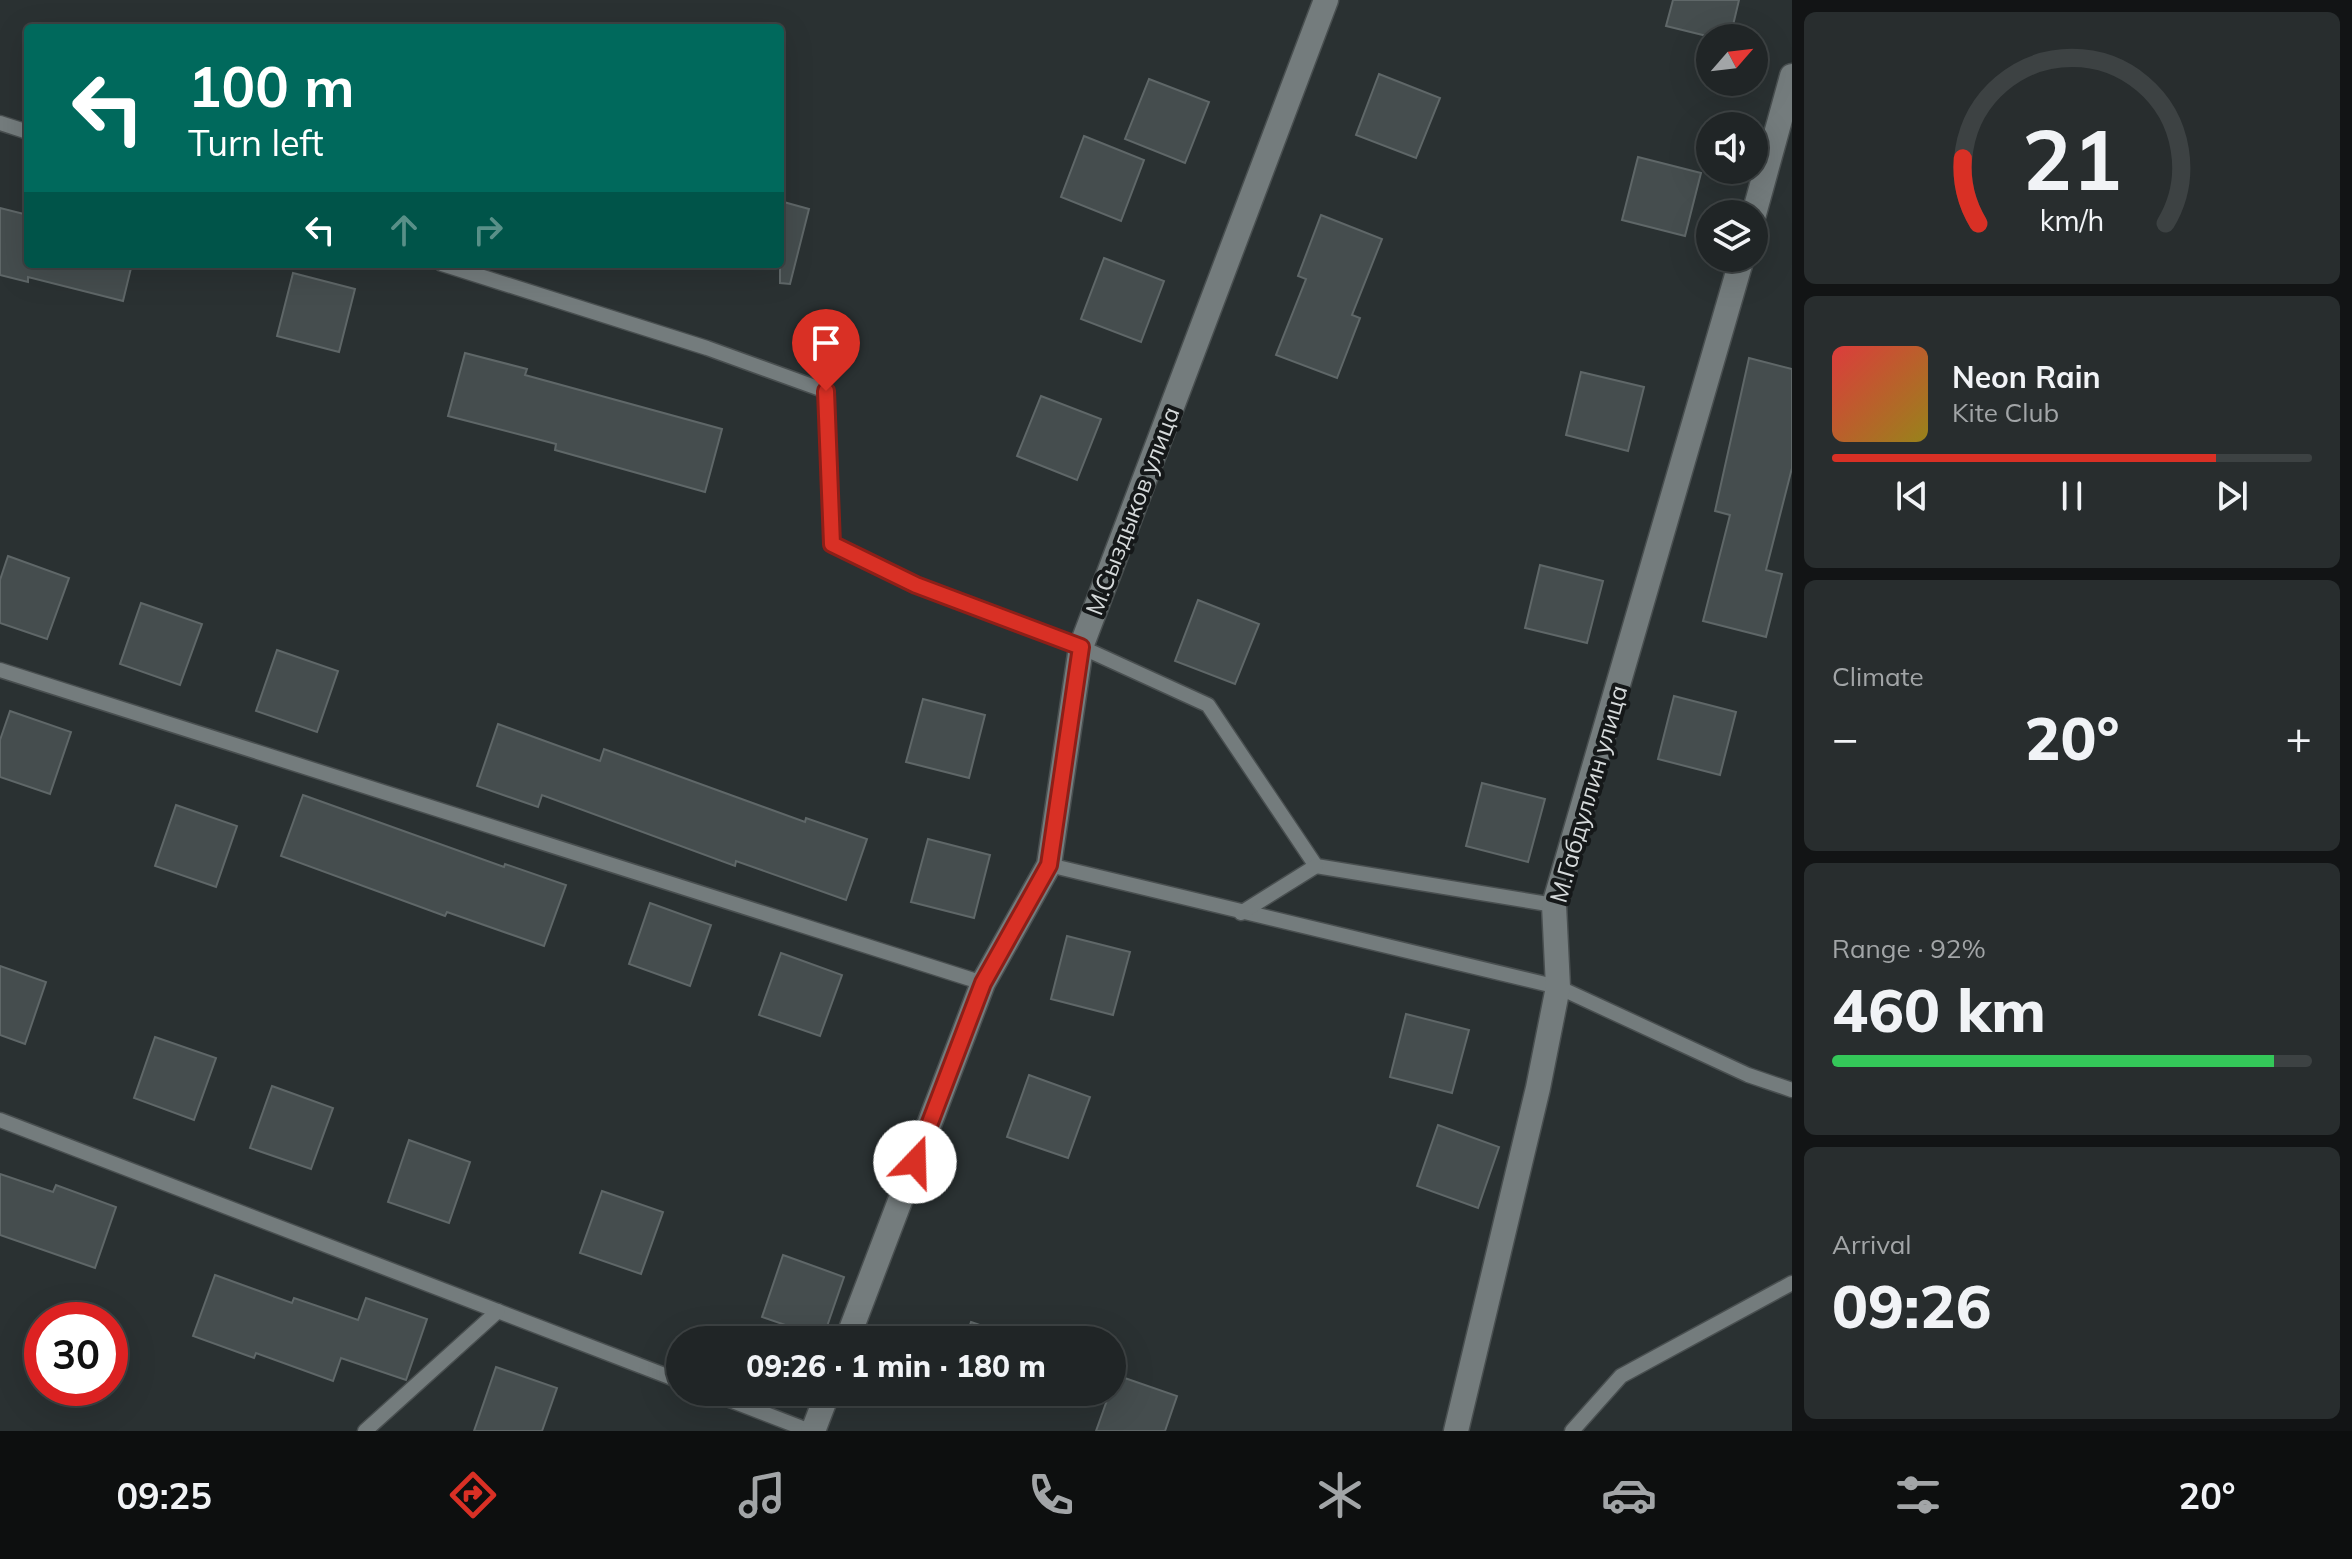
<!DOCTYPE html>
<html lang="en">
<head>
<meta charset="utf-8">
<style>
  :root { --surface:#202526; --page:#282d2e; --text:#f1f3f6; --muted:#a2a5a7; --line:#3d4243; --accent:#d93025 }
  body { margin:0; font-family:Mulish,sans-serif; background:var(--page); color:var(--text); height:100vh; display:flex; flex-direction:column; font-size:30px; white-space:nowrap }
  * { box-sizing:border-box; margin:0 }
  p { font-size:26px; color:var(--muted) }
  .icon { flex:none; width:44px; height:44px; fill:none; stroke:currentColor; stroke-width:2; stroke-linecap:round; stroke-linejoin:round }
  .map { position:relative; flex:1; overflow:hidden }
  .side { display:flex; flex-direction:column; gap:12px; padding:12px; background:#121415; width:560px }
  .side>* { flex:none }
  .banner { position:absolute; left:24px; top:24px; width:760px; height:244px; border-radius:8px; box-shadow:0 8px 32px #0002,0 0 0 2px var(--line); background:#00695c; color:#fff; overflow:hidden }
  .needle { width:52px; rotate:62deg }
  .buttons { position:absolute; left:1696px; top:24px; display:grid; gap:16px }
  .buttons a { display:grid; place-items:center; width:72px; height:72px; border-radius:50%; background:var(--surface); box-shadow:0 8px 32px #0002,0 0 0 2px var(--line); font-size:40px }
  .speed { position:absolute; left:24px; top:1302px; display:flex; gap:16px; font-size:40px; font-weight:700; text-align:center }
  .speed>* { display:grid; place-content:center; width:104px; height:104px; border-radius:50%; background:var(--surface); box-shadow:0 8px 32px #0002,0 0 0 2px var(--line); line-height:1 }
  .speed .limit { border:12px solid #d22; background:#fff; color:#111 }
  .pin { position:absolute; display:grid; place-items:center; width:68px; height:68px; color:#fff; margin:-82px -34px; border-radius:50% 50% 50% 0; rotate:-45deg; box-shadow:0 0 8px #0007 }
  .pin .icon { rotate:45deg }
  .me { position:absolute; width:88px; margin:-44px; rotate:21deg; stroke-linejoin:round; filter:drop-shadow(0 0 6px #0008) }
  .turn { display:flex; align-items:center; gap:28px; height:168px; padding:0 32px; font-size:36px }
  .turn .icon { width:104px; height:104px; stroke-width:2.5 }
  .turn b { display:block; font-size:56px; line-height:68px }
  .lanes { display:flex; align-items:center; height:76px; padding:0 32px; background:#0003; justify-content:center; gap:40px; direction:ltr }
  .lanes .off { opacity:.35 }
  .big { font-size:60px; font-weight:800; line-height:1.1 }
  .side .tile { flex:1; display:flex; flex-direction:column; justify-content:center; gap:12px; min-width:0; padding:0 28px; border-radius:12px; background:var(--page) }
  .side .dial { align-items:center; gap:0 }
  .dial svg { height:208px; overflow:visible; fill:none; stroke:var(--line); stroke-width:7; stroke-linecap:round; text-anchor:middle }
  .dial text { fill:var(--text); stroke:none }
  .song { display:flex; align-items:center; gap:24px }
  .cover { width:96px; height:96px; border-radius:12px; background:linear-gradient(135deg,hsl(0 70% 55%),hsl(50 70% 35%)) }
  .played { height:8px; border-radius:4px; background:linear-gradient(90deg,var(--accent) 80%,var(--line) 80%) }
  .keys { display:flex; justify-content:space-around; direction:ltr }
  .heat { display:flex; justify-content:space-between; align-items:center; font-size:44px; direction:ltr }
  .charge { height:12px; border-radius:6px; background:linear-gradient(90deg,#34c759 92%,var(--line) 0) }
  .trip { position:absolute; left:666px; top:1326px; width:460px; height:80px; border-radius:40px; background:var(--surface); box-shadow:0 8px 32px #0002,0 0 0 2px var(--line); font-weight:800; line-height:80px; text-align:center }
  .tab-bar { display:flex; height:128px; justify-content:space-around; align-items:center; background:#0d0f0f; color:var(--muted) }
  .tab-bar .icon { width:56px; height:56px }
  .tab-bar .on { color:var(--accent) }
  .tab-bar b { font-size:36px; color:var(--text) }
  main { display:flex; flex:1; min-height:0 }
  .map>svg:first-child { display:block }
  .building { fill:#454d4e; stroke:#5f6768; stroke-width:2 }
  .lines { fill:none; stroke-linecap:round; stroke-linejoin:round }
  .lane-casing { stroke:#494f50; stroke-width:17 }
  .street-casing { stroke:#494f50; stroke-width:27 }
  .lane { stroke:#747c7d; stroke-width:14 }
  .street { stroke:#747c7d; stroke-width:24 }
  .route-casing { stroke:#8d1f18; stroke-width:20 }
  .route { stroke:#d93025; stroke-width:14 }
  .labels { text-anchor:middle; stroke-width:8; stroke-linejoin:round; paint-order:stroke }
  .street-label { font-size:24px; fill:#d6dadb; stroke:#151819 }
</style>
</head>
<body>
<main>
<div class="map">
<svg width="1792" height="1431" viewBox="0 0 1792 1431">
  <rect width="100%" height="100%" fill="#2a3132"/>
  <g class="building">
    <polygon points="1673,0 1739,0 1730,38 1715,38 1666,26"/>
    <polygon points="1379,74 1440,98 1416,158 1356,135"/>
    <polygon points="1149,79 1209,102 1185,163 1125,139"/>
    <polygon points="1084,136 1144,160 1121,221 1061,197"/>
    <polygon points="1638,157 1701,173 1685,236 1622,220"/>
    <polygon points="780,201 809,209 790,284 780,283"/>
    <polygon points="0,208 28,215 28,264 132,264 123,301 28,277 28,282 0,275"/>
    <polygon points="1321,215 1382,239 1352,315 1360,318 1337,378 1276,355 1306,279 1298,276"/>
    <polygon points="1104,258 1164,281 1141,342 1081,319"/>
    <polygon points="293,273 355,289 339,352 277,336"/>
    <polygon points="465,353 527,369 525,375 722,429 705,492 555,450 556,444 448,416"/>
    <polygon points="1749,358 1792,369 1792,468 1766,570 1782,574 1766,637 1703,621 1730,515 1715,511"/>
    <polygon points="1581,372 1644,387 1628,451 1566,435"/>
    <polygon points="1041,396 1101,419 1077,480 1017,456"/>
    <polygon points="8,556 69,578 47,639 0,623 0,580"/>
    <polygon points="1540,565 1603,581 1587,643 1525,628"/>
    <polygon points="1198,600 1259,624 1235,684 1175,661"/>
    <polygon points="141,603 202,624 180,685 120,664"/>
    <polygon points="277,650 338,671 317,732 256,711"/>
    <polygon points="1674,696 1736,712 1720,775 1658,759"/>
    <polygon points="923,699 985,715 969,778 906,762"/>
    <polygon points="10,711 71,732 50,794 0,777 0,740"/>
    <polygon points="498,724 600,761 604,749 805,822 806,818 867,839 846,900 736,861 735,866 542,795 538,807 477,786"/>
    <polygon points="1482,783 1545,799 1528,862 1466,846"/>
    <polygon points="303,795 504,867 505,864 566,885 544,946 447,912 445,916 281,856"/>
    <polygon points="176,805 237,826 216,887 155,866"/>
    <polygon points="928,839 990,855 974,918 911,902"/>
    <polygon points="650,903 711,925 690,986 629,964"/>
    <polygon points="1067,936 1130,952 1113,1015 1051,999"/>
    <polygon points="781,953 842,975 820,1036 759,1015"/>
    <polygon points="0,966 46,982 25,1044 0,1035"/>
    <polygon points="1406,1014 1469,1030 1452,1093 1390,1077"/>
    <polygon points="155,1037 216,1058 194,1120 134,1098"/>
    <polygon points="1029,1075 1090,1097 1068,1158 1007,1137"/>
    <polygon points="272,1086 333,1108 311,1169 250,1148"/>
    <polygon points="1438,1125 1499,1147 1478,1208 1417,1186"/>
    <polygon points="409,1140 470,1162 449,1223 388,1202"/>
    <polygon points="0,1174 53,1192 56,1185 116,1207 95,1268 0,1235"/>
    <polygon points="602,1191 663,1212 641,1274 580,1253"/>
    <polygon points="783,1255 844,1277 823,1338 762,1317"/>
    <polygon points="215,1275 292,1303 294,1298 358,1320 366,1298 427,1319 406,1380 341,1358 333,1381 256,1353 254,1358 193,1336"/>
    <polygon points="971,1322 1023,1340 965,1340"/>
    <polygon points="496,1367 557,1388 542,1431 474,1431"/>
    <polygon points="1116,1375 1177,1396 1165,1431 1096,1431"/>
  </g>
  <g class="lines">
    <defs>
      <g id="lane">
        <polyline points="0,123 28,132"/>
        <polyline points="442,264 707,348 826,391 832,544 916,585 1081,647 1208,705 1316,866 1554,905"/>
        <polyline points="0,670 983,983"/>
        <polyline points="1049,865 1558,987 1748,1075 1792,1090"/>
        <polyline points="1241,913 1316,866"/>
        <polyline points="0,1120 680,1381"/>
        <polyline points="709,1392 810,1431"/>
        <polyline points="365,1431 498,1311"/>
        <polyline points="1572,1431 1621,1376 1792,1283"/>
      </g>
      <g id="street">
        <polyline points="1754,214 1792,76"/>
        <polyline points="847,1340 983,983 1049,865 1081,647 1326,0"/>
        <polyline points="813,1431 828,1392"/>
        <polyline points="1456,1431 1538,1088 1558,987 1554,905 1742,258"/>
      </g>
    </defs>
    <use href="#lane" class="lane-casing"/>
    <use href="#street" class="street-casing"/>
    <use href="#lane" class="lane"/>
    <use href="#street" class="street"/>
  </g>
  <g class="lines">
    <defs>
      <polyline id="route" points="826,391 832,544 916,585 1081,647 1049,865 983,983 915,1162"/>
    </defs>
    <use href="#route" class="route-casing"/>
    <use href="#route" class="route"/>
  </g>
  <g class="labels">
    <g class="street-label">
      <text transform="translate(1133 511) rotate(-69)" y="8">М.Сыздыков улица</text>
      <text transform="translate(1589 794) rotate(-74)" y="8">М.Габдуллин улица</text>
    </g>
  </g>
</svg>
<div class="buttons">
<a><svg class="needle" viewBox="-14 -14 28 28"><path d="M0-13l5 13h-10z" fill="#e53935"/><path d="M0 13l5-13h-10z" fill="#a2a5a7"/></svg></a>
<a><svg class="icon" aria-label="sound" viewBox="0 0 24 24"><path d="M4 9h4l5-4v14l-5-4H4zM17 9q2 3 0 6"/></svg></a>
<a><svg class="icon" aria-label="layers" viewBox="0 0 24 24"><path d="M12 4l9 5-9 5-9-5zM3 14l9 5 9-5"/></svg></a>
</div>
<div class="speed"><div class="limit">30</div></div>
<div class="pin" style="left:826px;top:391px;background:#d93025"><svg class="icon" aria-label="arrive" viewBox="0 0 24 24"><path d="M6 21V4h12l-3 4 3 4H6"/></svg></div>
<svg class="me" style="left:915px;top:1162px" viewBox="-20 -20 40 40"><circle r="19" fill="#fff"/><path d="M0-13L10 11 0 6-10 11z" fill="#d93025"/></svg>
<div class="trip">09:26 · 1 min · 180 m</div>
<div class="banner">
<div class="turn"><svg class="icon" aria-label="left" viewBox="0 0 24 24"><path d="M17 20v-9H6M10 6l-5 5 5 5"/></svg><div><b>100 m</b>Turn left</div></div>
<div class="lanes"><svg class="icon" aria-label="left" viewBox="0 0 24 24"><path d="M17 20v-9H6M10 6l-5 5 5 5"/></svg><svg class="icon off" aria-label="ahead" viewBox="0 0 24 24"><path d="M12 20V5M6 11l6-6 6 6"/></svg><svg class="icon off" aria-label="right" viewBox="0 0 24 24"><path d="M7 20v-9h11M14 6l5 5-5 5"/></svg></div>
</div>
</div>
<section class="side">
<div class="tile dial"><svg viewBox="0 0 100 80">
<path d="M14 69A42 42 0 1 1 86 69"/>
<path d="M14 69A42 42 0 0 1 8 44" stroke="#d93025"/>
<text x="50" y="56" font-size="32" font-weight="700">21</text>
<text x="50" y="72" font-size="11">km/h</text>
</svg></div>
<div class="tile">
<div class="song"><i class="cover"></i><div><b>Neon Rain</b><p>Kite Club</p></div></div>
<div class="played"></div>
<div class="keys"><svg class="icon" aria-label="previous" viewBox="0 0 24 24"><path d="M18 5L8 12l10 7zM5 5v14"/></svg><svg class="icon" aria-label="pause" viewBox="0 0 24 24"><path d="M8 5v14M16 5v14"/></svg><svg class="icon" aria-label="next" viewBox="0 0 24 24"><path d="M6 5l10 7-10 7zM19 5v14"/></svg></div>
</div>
<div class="tile"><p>Climate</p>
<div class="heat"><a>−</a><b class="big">20°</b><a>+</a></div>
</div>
<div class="tile"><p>Range · 92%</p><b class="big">460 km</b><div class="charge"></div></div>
<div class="tile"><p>Arrival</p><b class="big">09:26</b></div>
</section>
</main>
<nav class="tab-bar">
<b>09:25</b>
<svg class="icon on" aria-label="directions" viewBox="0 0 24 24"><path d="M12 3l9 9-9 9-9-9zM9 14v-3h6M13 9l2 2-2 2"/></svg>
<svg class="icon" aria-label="music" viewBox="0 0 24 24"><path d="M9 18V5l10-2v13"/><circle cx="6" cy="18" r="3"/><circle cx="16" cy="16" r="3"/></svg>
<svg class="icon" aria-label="phone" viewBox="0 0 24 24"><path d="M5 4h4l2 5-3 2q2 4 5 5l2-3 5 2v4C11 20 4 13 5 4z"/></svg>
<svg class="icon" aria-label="climate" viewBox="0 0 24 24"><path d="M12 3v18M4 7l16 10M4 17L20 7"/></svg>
<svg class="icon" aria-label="car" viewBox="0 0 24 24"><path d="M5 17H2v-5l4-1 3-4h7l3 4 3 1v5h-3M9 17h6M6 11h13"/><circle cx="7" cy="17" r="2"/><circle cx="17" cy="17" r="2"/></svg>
<svg class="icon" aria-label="filters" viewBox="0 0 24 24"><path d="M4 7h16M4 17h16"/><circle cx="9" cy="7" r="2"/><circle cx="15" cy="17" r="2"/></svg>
<b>20°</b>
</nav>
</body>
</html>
